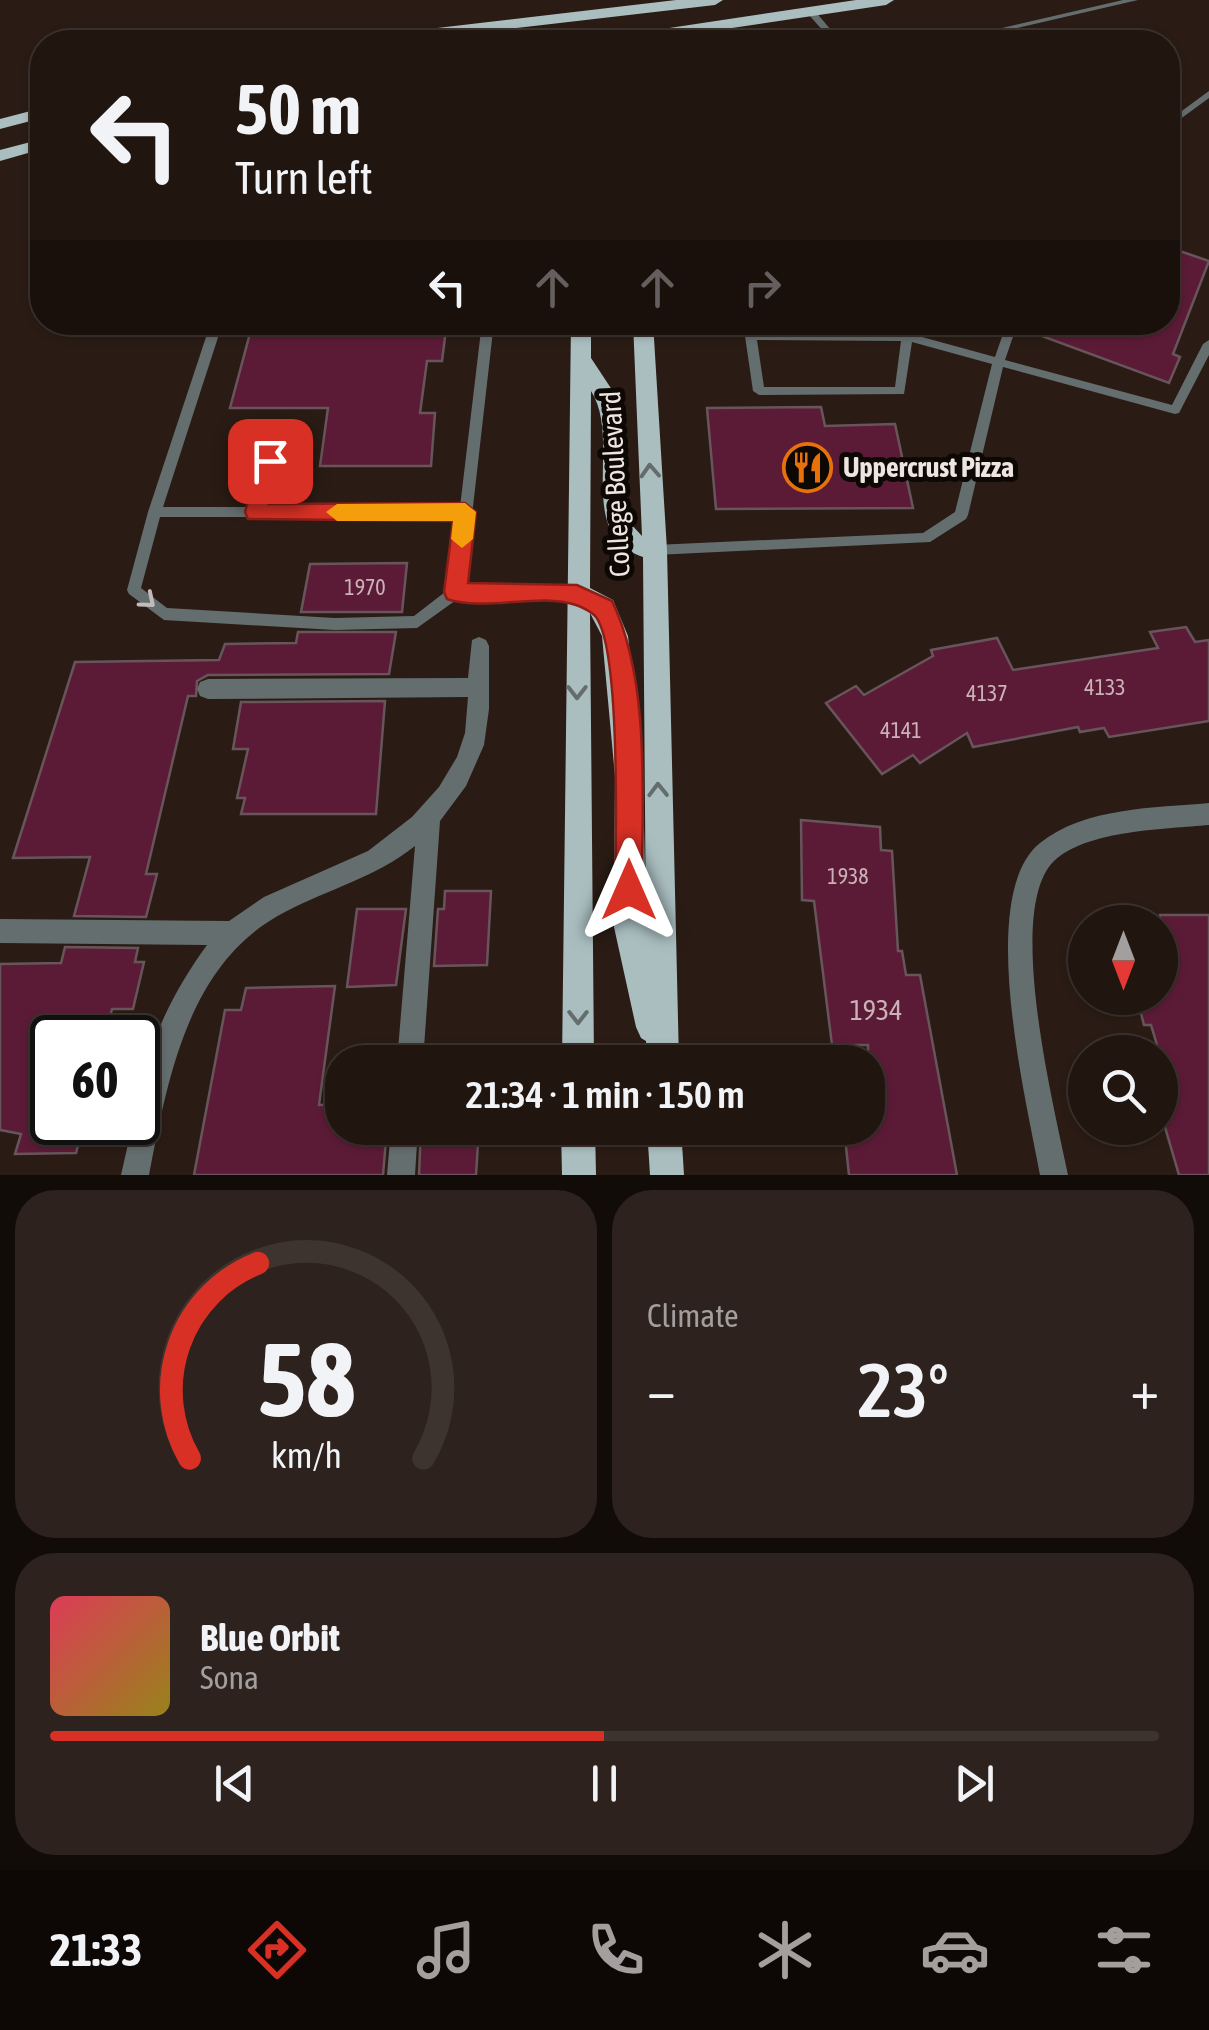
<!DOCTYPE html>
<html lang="en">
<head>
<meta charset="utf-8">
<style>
  :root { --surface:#20150f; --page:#2d221d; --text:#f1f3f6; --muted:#a29f9e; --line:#3d342f; --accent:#d93025 }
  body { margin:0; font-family:"Asap Condensed",sans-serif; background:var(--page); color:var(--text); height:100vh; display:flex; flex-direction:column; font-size:38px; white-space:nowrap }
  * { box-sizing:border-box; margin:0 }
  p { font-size:32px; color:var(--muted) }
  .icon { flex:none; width:55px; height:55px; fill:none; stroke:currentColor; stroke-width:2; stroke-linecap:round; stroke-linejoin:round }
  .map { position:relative; height:1175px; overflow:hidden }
  .panel { display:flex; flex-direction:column; gap:15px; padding:15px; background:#120c08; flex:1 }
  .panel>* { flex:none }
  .hud { position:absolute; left:30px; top:30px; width:1150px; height:305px; border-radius:40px; box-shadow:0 2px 8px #0004,0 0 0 2px var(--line); background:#20150f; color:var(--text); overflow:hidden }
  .needle { width:65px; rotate:180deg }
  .fabs { position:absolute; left:1068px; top:905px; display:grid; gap:20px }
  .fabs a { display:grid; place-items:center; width:110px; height:110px; border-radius:50%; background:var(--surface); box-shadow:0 2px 8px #0004,0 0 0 2px var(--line); font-size:50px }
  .speed { position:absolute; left:30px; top:1015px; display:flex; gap:20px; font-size:50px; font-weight:700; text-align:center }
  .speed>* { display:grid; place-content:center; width:130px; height:130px; border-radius:50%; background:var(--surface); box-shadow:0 2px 8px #0004,0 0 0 2px var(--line); line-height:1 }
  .speed .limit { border:5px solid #111; border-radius:15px; background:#fff; color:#111 }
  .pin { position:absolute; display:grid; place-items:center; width:85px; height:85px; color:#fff; margin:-42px; border-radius:20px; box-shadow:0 5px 15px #0006 }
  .me { position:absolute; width:110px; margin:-55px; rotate:0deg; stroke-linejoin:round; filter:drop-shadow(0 0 8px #0008) }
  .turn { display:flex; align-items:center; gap:35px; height:210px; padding:0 40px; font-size:45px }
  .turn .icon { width:130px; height:130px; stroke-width:2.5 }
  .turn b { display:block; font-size:70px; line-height:85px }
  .lanes { display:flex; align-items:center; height:95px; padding:0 40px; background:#0003; justify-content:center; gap:50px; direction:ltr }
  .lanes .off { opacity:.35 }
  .big { font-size:75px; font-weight:600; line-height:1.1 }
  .panel .card { flex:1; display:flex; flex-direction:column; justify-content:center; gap:15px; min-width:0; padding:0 35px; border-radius:40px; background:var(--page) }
  .panel .dial { align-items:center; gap:0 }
  .dial svg { height:260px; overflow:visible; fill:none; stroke:var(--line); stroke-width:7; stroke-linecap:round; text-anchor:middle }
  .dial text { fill:var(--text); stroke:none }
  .song { display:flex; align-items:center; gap:30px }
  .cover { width:120px; height:120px; border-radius:15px; background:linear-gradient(135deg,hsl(350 70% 55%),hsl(50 70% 35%)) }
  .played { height:10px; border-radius:5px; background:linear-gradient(90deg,var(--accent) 50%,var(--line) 50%) }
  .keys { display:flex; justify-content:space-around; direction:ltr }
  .heat { display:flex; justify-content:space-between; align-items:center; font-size:55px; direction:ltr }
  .panel .tiles { flex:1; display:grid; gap:15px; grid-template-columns:1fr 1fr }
  .card:last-child { grid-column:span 2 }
  .trip { position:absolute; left:325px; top:1045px; width:560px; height:100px; border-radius:40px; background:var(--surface); box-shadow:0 2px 8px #0004,0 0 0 2px var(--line); font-weight:600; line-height:100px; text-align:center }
  .tab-bar { display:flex; height:160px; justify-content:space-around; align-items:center; background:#0d0806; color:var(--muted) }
  .tab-bar .icon { width:70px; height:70px }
  .tab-bar .active { color:var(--accent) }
  .tab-bar b { font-size:45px; color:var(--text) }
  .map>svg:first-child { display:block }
  .building { fill:#5b1b36; stroke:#68555b; stroke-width:2.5 }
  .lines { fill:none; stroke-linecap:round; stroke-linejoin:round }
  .service { fill:#656e6f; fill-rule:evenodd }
  .minor { fill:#656e6f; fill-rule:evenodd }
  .primary { fill:#aabec0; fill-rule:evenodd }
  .oneway { stroke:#646c6c }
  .oneway2 { stroke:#bfbbb8 }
  .route { fill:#d93025; stroke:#8d1f18; stroke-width:2.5 }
  .slow { fill:#f59e0b }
  .labels { text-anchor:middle; stroke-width:10; stroke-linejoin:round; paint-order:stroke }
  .number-label { font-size:22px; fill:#cab2b6 }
  .poi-label { font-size:28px; font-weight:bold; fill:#efe5e0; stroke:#0e0805; text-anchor:start }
  .street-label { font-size:28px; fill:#efe5e0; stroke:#0e0805 }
  .near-number-label { font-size:28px; fill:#cab2b6 }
</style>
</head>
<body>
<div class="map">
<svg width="1209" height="1175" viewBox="0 0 1209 1175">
  <rect width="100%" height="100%" fill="#2a1c14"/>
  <g class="building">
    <polygon points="1168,247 1209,261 1173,354 1180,357 1169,383 1020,328 1021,322 1168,322"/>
    <polygon points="253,322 447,322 442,361 427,361 420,413 435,413 431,466 320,466 328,408 230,408"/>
    <polygon points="821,407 825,426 895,424 913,508 716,509 707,408"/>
    <polygon points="407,563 402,612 301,612 310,564"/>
    <polygon points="1186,627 1195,642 1209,640 1209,721 1109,737 1104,728 1080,732 1078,727 973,747 967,733 920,763 913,755 882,774 826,703 856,686 864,695 933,656 931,650 997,638 1013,670 1158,648 1150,632"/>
    <polygon points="298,632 396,632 389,674 208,675 197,681 196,696 188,696 146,874 157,874 146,917 74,916 90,857 13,858 75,662 219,660 225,644 296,643"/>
    <polygon points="385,701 376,814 241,814 245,798 237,798 248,749 233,749 241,702"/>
    <polygon points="801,820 880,827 881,850 892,851 898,951 902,951 906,975 920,975 957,1175 849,1175 844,1128 868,1128 868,1045 832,1045 814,901 802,900"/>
    <polygon points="445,891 491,891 487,965 434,966 438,909 444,909"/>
    <polygon points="357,909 406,909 396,985 347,987"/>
    <polygon points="1160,915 1209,915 1209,1175 1179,1175 1160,1110 1160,1098 1173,1098 1151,1025 1144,1025 1137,998 1160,998"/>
    <polygon points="65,947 138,948 135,962 144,962 133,1009 112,1009 105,1038 52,1038 52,1122 84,1122 76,1153 15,1154 21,1134 0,1130 0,964 61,963"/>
    <polygon points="335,986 319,1105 342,1104 342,1128 387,1128 383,1175 194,1175 225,1010 241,1010 246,988"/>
    <polygon points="421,1128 479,1128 476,1175 419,1175"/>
  </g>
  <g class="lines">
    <g class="service">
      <polygon points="1123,0 1138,0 956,42 942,42"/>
      <polygon points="809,11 815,11 841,42 833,42 809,15"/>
      <polygon points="1209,91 1209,98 1168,128 1168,121"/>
      <path d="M211,322H223L163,507H251L272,435L278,430L284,435L264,507H460L482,322H494L464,586L577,588L582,590L584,594L582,598H459L417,628L335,630L164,620L129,594L127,590L148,512ZM160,517H458L449,589L414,616L335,618L167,608L141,588Z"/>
      <path d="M895,322H906L911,334L995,357L1007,322H1018L1005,360L1172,405L1203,344L1209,340V355L1179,413L1175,414L1003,367L968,515L966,519L930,542L655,555L650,554L648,550L650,546L655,545L923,533L955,512L992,364L912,342L904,394L759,395L753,391L745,336L747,333H899ZM757,340L901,341L895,387H764Z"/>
    </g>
    <g class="minor">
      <path d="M479,637L486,640L489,646V709L484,745L466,786L440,821L423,1062H397L415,846C376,877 329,889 285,912C188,962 168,1078 149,1175H121L133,1122H138C138,1060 171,994 207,945L0,943V919L229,921L264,897L368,851L412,817L439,787L457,757L465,733L468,697L208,699L200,696L197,689L200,682L208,679L468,678L472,640Z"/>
      <path d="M1209,803V825C1166,829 1087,830 1054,861C1004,910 1055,1110 1068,1175H1040C1027,1102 975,895 1040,843C1085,807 1155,808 1209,803Z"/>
      <polygon points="391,1128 418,1128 415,1175 387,1175"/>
    </g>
    <g class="primary">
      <polygon points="676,0 723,0 715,5 396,42 352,42 360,37"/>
      <polygon points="856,0 894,0 886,5 638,42 570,42 578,37 636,33"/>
      <polygon points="42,108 42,118 0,129 0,119"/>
      <polygon points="42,139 42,149 0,161 0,150"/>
      <path d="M571,322H591V358L624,408L629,522L642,536L633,322H653L667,550L679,1062H647L646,1041L641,1038L636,1027L614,927L615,776L602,636L590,613L594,1062H562ZM591,391C623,441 573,534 643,557L646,933L643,776L628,636L613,600L590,588Z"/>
      <polygon points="561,1128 595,1128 596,1175 562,1175"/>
      <polygon points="647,1128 681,1128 684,1175 650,1175"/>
    </g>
  </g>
  <defs><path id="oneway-chevron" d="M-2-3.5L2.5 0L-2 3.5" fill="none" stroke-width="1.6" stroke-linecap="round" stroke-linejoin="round" transform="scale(2.5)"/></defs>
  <g class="oneway">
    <use href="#oneway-chevron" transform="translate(650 471) rotate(-93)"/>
    <use href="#oneway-chevron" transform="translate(577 692) rotate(90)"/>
    <use href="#oneway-chevron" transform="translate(658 790) rotate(-91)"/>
    <use href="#oneway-chevron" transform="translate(578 1017) rotate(90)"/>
  </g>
  <use class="oneway2" href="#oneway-chevron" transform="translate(148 601) rotate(40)"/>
  <path class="route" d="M270,453L281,461L269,504L465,503L476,512L468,583L577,585L612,601C651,682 642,800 642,890L638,899L629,903L619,899L615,890C616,840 621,651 596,617C592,612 582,607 576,605C539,592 486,612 447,599L444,592L453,521L248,519L245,512L260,461Z"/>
  <polygon class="slow" points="465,503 476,512 473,539 462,548 451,539 453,521 337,521 326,512 337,504"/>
  <defs>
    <symbol id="restaurant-ring" viewBox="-11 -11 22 22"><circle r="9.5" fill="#0e0805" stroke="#e8710a" stroke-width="1.5"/><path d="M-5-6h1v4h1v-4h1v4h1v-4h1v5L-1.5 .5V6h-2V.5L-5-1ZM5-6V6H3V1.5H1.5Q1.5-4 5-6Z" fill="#e8710a"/></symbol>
  </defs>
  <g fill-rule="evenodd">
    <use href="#restaurant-ring" x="780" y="440" width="55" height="55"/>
  </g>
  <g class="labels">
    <g class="number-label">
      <text x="365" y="595">1970</text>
      <text x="1105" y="695">4133</text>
      <text x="987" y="701">4137</text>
      <text x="901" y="738">4141</text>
      <text x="848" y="884">1938</text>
    </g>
    <g class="poi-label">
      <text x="843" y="477">Uppercrust Pizza</text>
    </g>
    <g class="street-label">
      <text transform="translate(615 484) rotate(-93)" y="10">College Boulevard</text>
    </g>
    <g class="near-number-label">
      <text x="876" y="1020">1934</text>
    </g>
  </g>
</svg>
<div class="fabs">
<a><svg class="needle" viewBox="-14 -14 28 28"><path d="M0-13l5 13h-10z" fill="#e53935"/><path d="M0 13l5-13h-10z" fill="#a29f9e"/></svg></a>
<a><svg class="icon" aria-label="search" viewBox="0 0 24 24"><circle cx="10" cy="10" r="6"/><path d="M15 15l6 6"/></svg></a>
</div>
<div class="speed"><div class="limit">60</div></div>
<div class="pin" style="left:270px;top:461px;background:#d93025"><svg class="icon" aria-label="arrive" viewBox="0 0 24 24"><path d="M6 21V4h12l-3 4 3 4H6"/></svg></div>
<svg class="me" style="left:629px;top:890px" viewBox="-20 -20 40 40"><path d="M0-17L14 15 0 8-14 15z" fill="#d93025" stroke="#fff" stroke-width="4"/></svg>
<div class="trip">21:34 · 1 min · 150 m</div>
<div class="hud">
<div class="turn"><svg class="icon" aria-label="left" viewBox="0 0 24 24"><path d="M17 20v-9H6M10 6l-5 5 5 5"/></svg><div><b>50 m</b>Turn left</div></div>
<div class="lanes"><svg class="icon" aria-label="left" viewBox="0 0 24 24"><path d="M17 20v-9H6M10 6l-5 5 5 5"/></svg><svg class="icon off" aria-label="ahead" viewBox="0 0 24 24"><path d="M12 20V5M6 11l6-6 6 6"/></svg><svg class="icon off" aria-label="ahead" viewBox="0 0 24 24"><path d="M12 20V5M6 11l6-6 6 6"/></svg><svg class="icon off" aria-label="right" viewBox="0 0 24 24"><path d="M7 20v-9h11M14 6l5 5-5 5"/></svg></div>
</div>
</div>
<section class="panel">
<div class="tiles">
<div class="card dial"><svg viewBox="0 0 100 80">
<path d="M14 69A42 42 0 1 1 86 69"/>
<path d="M14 69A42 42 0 0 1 35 9" stroke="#d93025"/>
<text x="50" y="56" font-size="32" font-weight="700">58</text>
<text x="50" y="72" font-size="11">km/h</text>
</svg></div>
<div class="card"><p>Climate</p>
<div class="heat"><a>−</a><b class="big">23°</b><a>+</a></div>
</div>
<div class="card">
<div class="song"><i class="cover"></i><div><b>Blue Orbit</b><p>Sona</p></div></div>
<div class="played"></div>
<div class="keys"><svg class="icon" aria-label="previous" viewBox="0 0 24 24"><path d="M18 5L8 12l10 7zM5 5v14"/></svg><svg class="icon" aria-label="pause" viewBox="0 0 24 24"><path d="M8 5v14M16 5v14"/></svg><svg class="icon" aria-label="next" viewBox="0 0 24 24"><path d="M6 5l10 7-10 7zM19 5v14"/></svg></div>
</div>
</div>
</section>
<nav class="tab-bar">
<b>21:33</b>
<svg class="icon active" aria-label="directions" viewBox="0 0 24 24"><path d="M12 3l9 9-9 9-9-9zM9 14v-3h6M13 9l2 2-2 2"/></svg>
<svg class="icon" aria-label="music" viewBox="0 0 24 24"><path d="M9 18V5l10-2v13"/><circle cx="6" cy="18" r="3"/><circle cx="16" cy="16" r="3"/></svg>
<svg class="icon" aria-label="phone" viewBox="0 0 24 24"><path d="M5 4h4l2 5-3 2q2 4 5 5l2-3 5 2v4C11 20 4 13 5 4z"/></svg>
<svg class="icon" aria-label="climate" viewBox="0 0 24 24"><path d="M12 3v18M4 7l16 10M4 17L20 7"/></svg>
<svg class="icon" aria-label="car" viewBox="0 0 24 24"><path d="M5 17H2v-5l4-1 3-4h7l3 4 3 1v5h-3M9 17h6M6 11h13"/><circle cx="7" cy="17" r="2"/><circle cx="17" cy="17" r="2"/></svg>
<svg class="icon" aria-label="filters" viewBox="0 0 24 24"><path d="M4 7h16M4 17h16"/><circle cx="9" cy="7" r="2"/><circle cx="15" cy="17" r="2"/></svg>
</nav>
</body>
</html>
